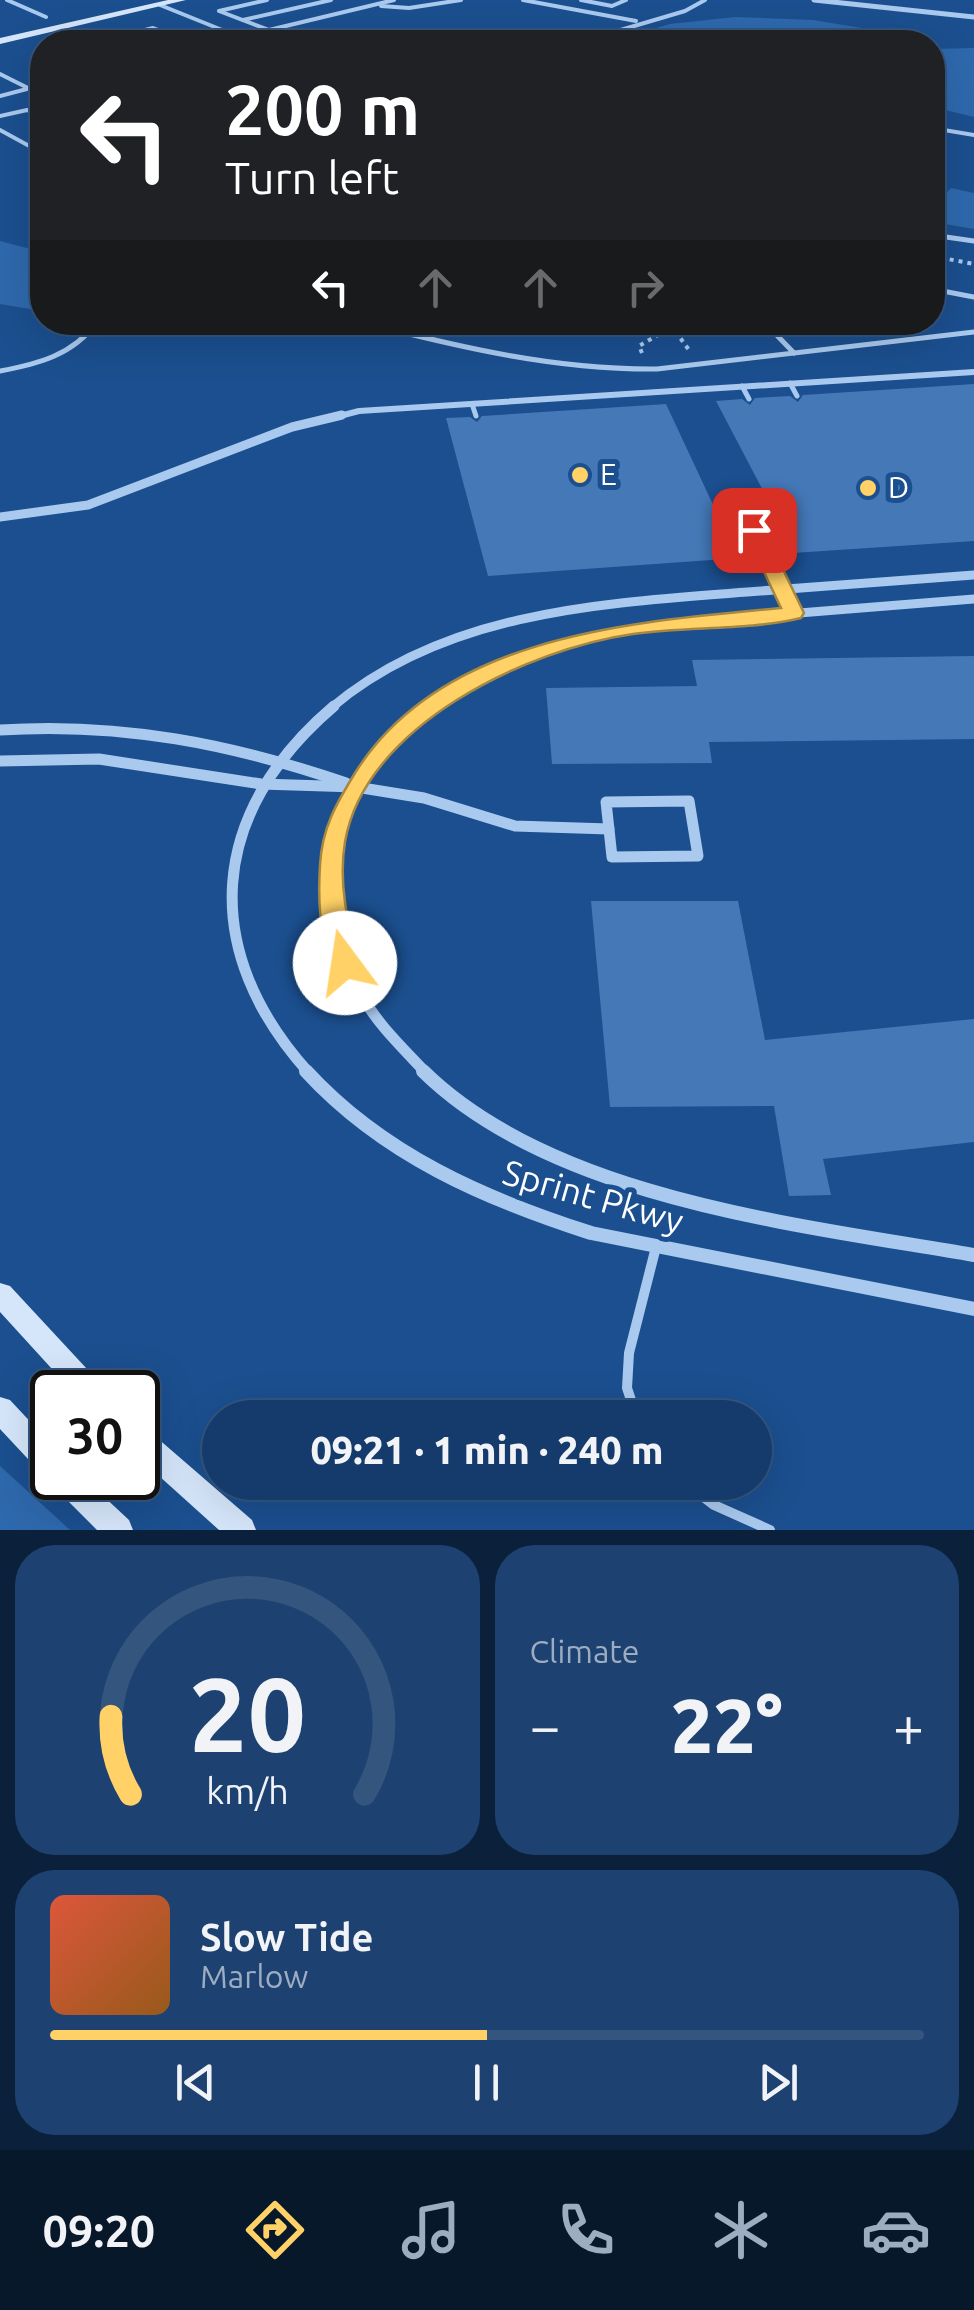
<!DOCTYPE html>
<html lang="en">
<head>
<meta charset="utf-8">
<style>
  :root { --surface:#143b6b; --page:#1d4271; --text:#f1f3f6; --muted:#9dadc1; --line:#33557e; --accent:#ffd166 }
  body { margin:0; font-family:Ubuntu,sans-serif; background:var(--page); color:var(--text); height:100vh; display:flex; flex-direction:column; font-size:38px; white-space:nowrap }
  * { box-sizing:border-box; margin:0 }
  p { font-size:32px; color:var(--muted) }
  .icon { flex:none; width:55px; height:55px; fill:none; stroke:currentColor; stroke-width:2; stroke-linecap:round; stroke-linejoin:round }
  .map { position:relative; height:1530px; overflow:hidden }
  .details { display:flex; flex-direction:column; gap:15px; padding:15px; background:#0b203b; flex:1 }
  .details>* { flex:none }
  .top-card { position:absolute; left:30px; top:30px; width:915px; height:305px; border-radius:40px; box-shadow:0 10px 40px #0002,0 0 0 2px var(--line); background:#202124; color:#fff; overflow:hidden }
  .speed { position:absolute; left:30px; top:1370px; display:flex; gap:20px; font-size:50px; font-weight:700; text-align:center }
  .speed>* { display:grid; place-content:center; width:130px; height:130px; border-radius:50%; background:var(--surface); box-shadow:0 10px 40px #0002,0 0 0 2px var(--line); line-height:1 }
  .speed .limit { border:5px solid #111; border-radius:15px; background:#fff; color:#111 }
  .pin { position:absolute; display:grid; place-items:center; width:85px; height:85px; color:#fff; margin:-42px; border-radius:20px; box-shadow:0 5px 15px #0006 }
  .me { position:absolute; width:110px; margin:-55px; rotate:346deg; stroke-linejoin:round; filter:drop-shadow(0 0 8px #0008) }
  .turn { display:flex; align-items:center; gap:35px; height:210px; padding:0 30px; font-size:45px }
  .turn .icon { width:130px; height:130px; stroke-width:2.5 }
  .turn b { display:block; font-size:70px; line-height:85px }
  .lanes { display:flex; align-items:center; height:95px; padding:0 30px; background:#0003; justify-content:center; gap:50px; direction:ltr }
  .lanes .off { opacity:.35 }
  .big { font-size:75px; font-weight:800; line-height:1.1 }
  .details .widget { flex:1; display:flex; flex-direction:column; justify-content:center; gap:15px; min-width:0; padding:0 35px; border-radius:40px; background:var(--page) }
  .details .dial { align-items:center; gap:0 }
  .dial svg { height:260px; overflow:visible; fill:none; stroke:var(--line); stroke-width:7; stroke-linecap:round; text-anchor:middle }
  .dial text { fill:var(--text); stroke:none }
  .song { display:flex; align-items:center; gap:30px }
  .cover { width:120px; height:120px; border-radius:15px; background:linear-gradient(135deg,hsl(10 70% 55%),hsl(30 70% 35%)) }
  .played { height:10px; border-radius:5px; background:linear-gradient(90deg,var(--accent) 50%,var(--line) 50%) }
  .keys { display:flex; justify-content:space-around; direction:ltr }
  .heat { display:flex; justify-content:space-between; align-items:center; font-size:55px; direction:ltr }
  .details .tiles { flex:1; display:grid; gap:15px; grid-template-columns:1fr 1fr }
  .widget:last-child { grid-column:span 2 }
  .trip { position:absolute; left:202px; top:1400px; width:570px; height:100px; border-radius:50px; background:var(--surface); box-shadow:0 10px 40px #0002,0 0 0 2px var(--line); font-weight:800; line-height:100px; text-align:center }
  .tab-bar { display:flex; height:160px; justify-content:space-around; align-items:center; background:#08182b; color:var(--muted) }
  .tab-bar .icon { width:70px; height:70px }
  .tab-bar .selected { color:var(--accent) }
  .tab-bar b { font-size:45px; color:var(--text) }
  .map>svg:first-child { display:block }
  .green { fill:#2e69ad }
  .building { fill:#4478b7 }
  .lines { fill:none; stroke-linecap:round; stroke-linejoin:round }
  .path { stroke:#a9c9ee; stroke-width:4; stroke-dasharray:4 5; stroke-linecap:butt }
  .lane-far3 { stroke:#a9c9ee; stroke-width:4 }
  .lane-far2 { stroke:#a9c9ee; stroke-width:5 }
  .lane-far1 { stroke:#a9c9ee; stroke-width:6 }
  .lane { stroke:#a9c9ee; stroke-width:10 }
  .street-far4 { stroke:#a9c9ee; stroke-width:5 }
  .street-far3 { stroke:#a9c9ee; stroke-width:6 }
  .street-far2 { stroke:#a9c9ee; stroke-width:9 }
  .street-far1 { stroke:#a9c9ee; stroke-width:11 }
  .street { stroke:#a9c9ee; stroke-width:14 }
  .secondary { fill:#d6e6fa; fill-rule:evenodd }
  .route { fill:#ffd166; stroke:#a68842; stroke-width:2.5 }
  .poi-dot { fill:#ffd166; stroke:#1b4f8f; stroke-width:4 }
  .labels { text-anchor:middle; stroke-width:10; stroke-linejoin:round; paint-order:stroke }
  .poi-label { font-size:30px; fill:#fff; stroke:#1b4f8f; text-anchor:start }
  .near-street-label { font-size:35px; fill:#fff; stroke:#1b4f8f }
</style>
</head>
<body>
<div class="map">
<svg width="974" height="1530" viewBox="0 0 974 1530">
  <rect width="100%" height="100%" fill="#1b4f8f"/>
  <g class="green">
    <polygon points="735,17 813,20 886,32 863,42 611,41 670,24"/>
    <polygon points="974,48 974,117 933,107 933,49"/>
    <polygon points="951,188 974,193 974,229 933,222 933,208"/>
    <polygon points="0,241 42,252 42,311 0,304"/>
    <polygon points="0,1466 70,1530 0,1530"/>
  </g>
  <g class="building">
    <polygon points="974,384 974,541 793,553 785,534 788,525 779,521 716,401 742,399 750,405 755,398 790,396 798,402 803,395"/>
    <polygon points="666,404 723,526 720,535 729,539 739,558 488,576 446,418 470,417 477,422 482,416"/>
    <polygon points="974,656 974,739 709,742 712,763 552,764 546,688 697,686 692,660"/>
    <polygon points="591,901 738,901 765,1040 974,1019 974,1142 823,1159 831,1195 789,1196 774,1106 610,1107"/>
  </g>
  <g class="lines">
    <g class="path">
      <polyline points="932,256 974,264"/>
      <polyline points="262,322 297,335"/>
      <polyline points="670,324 689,350"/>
      <polyline points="642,353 639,346 658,335 652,326"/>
    </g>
    <g class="lane-far3">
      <polyline points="7,0 46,17"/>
      <polyline points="267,0 219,11 269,30"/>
      <polyline points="523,0 636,21"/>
      <polyline points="581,0 612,6 626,0"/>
      <polyline points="160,5 252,42"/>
      <polyline points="381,6 409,8 461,0"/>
      <polyline points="243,20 331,0"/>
      <polyline points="97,42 153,28 177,37 155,42"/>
      <polyline points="219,42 394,0"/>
      <polyline points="580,42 685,11 705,0"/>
      <polyline points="0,74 42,95"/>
      <polyline points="0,96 42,85"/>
      <polyline points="0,116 27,110 42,117"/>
      <polyline points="932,128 974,135"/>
      <polyline points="0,130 42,153"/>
    </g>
    <g class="lane-far2">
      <polyline points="932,235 974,241"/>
      <polyline points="932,289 974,297"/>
      <path d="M361,322C459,347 555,370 657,369L974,332"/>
      <polyline points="764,322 794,353"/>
      <polyline points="429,338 450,322"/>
      <path d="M0,371C38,364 73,355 97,322"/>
      <polyline points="790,383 797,396"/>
      <polyline points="742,386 749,399"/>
      <polyline points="472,404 476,416"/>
    </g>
    <g class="lane-far1">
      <polyline points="754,530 794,613"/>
      <polyline points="726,532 782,528"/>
    </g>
    <g class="lane">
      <polyline points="637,1418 627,1388 629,1353 656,1247"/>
      <polyline points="684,1482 714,1505 770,1530"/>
    </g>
    <polyline class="street-far4" points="814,0 974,17"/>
    <polyline class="street-far3" points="332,418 359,411 974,372"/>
    <g class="street-far2">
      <polyline points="0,517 88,505 292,427 342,415"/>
      <path d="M331,708C445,611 604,603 747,592C823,586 898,581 974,575"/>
      <path d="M427,708C523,635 645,625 761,616C832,610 903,605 974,599"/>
    </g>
    <g class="street-far1">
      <path d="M0,730C121,722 232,744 346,783"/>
      <polyline points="0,761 99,759 261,784 356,787 424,798 515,826 609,829"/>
      <polygon points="689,801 698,856 612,857 606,802"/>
      <path d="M309,1073C198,950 208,813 334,706"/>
      <path d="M426,1073C404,1049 378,1025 362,996C297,887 335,779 431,706"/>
    </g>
    <g class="street">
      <path d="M306,1071C383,1155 485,1199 591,1233L974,1309"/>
      <path d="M423,1071C553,1199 801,1225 974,1255"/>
    </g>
    <g class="secondary">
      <polygon points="168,0 186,0 0,44 0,38"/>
      <polygon points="0,1283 10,1286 100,1383 104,1392 73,1392 0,1312"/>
      <polygon points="0,1397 10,1400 52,1445 52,1478 84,1478 129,1520 133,1530 97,1530 54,1487 50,1477 42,1474 0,1429"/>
      <polygon points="138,1426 148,1430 252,1520 256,1530 219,1530 138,1457"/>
    </g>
  </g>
  <path class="route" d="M754,524L764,530L804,613L801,618C747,631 688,626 633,634C528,649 365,725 345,842C338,884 348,923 358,963L354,969H336C318,940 318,897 320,865C322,828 336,804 355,773C442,634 634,622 781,608L744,530Z"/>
  <g class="poi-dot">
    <circle cx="580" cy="475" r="10"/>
    <circle cx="868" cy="488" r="10"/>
  </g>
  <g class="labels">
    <g class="poi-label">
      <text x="600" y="485">E</text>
      <text x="888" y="498">D</text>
    </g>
    <g class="near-street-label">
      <text transform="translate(593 1197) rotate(16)" y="12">Sprint Pkwy</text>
    </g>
  </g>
</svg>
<div class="speed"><div class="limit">30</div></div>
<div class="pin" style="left:754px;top:530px;background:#d93025"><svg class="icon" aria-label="arrive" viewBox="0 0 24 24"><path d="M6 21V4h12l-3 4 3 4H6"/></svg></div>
<svg class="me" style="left:345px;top:963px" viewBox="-20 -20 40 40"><circle r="19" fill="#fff"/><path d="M0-13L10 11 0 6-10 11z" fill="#ffd166"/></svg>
<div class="trip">09:21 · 1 min · 240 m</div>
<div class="top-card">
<div class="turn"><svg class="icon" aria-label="left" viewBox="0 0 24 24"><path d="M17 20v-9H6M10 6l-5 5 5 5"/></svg><div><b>200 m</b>Turn left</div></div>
<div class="lanes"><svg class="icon" aria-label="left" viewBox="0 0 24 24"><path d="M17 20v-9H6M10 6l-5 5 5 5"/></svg><svg class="icon off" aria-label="ahead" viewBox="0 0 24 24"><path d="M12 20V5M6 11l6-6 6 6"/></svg><svg class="icon off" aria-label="ahead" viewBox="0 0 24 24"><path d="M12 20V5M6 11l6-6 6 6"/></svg><svg class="icon off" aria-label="right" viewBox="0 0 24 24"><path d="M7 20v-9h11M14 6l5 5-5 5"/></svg></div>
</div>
</div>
<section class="details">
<div class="tiles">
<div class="widget dial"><svg viewBox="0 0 100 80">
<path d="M14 69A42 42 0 1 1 86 69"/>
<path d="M14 69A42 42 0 0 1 8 45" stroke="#ffd166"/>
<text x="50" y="56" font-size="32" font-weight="700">20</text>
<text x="50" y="72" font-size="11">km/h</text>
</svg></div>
<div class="widget"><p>Climate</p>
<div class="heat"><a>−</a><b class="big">22°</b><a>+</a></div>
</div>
<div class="widget">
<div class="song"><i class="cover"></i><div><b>Slow Tide</b><p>Marlow</p></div></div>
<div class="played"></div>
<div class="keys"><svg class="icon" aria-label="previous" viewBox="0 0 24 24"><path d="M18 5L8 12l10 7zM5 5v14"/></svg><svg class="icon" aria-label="pause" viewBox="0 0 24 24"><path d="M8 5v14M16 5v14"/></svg><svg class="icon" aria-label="next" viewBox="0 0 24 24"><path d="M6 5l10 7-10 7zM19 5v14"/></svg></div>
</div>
</div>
</section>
<nav class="tab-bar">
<b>09:20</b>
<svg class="icon selected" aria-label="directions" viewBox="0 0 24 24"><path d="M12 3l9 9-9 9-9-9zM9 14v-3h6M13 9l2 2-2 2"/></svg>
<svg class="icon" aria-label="music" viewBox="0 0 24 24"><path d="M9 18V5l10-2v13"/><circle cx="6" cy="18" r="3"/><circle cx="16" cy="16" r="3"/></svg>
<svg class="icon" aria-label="phone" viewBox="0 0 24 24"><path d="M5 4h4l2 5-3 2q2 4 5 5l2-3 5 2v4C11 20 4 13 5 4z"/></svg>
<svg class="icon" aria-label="climate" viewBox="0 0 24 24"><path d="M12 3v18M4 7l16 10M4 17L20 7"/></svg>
<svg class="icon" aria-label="car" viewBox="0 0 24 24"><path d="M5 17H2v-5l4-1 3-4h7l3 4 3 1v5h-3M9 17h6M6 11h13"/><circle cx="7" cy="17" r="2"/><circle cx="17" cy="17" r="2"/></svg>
</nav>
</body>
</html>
